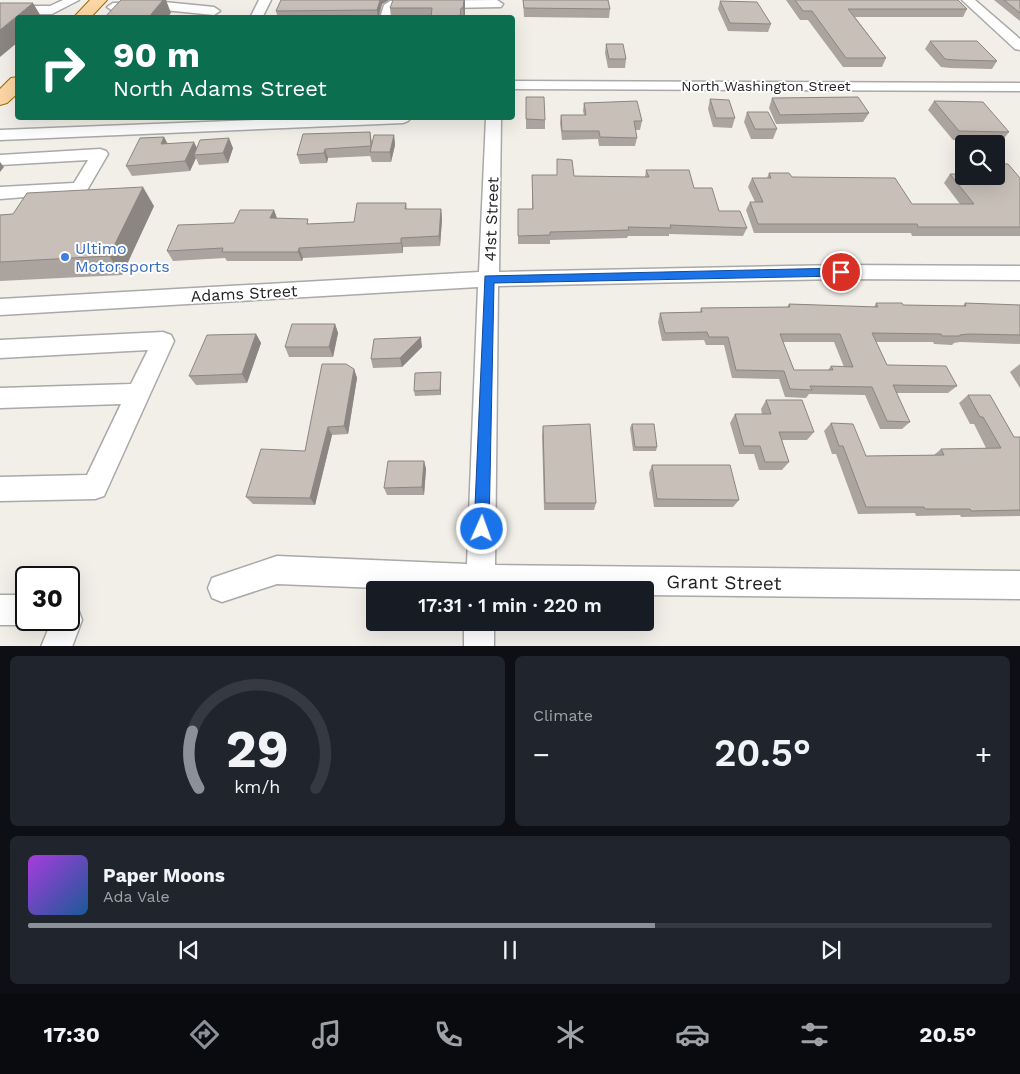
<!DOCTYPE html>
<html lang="en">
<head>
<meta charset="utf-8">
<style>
  :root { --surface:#171b24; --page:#20242c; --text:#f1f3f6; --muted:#9ea1a6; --line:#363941; --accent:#8c9099 }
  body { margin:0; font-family:"Work Sans",sans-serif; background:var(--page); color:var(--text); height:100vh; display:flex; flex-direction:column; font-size:19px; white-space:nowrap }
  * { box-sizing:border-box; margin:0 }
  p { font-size:16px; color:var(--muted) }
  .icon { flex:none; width:28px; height:28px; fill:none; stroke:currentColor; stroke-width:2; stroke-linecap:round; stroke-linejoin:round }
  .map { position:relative; height:646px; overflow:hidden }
  .drawer { display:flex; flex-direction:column; gap:10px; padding:10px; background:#0d0f14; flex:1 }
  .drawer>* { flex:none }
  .top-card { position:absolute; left:15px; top:15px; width:500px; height:105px; border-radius:5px; box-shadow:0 5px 20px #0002; background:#0b6e4f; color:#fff; overflow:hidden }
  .tools { position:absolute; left:955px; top:135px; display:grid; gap:10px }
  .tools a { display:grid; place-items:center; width:50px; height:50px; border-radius:5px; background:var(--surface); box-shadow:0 5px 20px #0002; font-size:25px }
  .speed { position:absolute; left:15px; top:566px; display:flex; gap:10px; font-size:25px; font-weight:700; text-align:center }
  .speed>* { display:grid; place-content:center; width:65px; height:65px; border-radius:50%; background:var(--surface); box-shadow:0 5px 20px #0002; line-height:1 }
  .speed .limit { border:2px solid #111; border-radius:8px; background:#fff; color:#111 }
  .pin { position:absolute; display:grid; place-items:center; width:42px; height:42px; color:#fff; margin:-21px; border:2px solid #fff; border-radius:50%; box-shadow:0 1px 5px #0007 }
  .me { position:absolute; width:55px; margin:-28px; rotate:2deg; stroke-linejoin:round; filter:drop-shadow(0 0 4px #0008) }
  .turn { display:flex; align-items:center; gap:18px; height:105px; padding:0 15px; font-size:22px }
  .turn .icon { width:65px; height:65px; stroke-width:2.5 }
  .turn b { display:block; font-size:35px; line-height:42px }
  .big { font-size:38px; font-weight:600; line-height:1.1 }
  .drawer .card { flex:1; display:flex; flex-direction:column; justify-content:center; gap:8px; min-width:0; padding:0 18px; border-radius:8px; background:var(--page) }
  .drawer .dial { align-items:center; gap:0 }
  .dial svg { height:130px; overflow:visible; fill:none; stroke:var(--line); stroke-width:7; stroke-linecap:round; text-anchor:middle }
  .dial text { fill:var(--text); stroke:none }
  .song { display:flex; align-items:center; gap:15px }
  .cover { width:60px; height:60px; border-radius:8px; background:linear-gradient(135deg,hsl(280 70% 55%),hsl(210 70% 35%)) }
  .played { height:5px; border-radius:2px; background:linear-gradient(90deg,var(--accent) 65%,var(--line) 65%) }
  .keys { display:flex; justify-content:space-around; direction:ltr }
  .heat { display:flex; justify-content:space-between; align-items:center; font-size:28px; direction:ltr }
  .drawer .tiles { flex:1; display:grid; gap:10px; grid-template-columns:1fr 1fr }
  .card:last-child { grid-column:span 2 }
  .trip { position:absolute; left:366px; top:581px; width:288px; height:50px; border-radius:5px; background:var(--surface); box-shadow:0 5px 20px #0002; font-weight:600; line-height:50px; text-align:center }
  .menu { display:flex; height:80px; justify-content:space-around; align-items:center; background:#090b0e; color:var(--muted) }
  .menu .icon { width:35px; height:35px }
  .menu .on { color:var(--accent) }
  .menu b { font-size:22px; color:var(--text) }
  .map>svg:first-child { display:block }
  .park { fill:#c8facc }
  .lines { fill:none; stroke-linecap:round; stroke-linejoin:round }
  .minor-casing { stroke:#a9a9a9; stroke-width:3 }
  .major-casing { stroke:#a06b00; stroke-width:2 }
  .minor { fill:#fff; fill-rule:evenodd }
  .major { fill:#fcd6a4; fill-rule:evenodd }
  .wall { fill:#aba49e; fill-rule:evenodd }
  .shaded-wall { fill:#8b8681 }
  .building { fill:#c7bfb8; stroke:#8b8681; fill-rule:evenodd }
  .route { fill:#1a73e8; stroke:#114b97 }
  .shop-dot { fill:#3f7fe0; stroke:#fff; stroke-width:2 }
  .labels { text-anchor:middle; stroke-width:4; stroke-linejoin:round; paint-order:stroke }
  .far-street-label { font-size:14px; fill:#222; stroke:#fff }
  .street-label { font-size:16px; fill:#222; stroke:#fff }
  .shop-label { font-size:16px; fill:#366cbe; stroke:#fff; text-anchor:start }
  .near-street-label { font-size:19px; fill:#222; stroke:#fff }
</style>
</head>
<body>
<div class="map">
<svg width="1020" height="647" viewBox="0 0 1020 647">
  <rect width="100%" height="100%" fill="#f2efe9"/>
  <polygon class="park" points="207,118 329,118 217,122 211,122"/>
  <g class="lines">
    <defs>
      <g id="minor">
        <polygon points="63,0 79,0 52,14 0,14 0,6 50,6"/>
        <polygon points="259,0 271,0 262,18 250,18"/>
        <polygon points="497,0 503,4 501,7 395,9 392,18 380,18 384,5 390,1"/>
        <polygon points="962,0 975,0 1020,39 1020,50 1015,49"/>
        <polygon points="164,2 214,7 220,11 214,15 164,10 113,11 107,7 113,3"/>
        <polygon points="512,81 1020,83 1020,91 512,89"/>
        <polygon points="305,118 411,118 408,121 403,123 0,140 0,130"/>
        <polygon points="486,118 501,118 499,272 841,265 1020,266 1020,280 841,279 498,286 495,565 1020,571 1020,599 645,595 645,590 430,590 277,584 222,602 212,598 208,588 212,578 277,556 467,564 478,287 0,315 0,299 479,272"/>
        <polygon points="100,149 106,151 108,154 86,192 0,199 0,187 74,183 88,160 0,165 0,155"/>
        <polygon points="163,332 171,335 174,341 104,496 95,499 0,501 0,477 87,475 121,404 0,408 0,388 131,384 148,350 0,358 0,340"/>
        <polygon points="0,595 26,595 26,620 36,620 26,625 0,625"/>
        <polygon points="69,606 78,609 82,620 72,647 41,647 52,620 69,620"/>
        <rect x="464" y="622" width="30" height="25"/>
      </g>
      <g id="major">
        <polygon points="90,0 107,0 90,18 73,18"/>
        <polygon points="18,77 18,93 7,103 0,105 0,89 11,78"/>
      </g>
    </defs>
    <use href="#minor" class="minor-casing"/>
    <use href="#major" class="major-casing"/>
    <use href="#minor" class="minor"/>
    <use href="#major" class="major"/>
  </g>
  <g class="wall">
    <polygon points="281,0 389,0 382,4 379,18 278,18 276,11"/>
    <polygon points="465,0 465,18 391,18 390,8"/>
    <polygon points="523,0 608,0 610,9 609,18 524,17"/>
    <polygon points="786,0 958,0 967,9 963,17 855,17 886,58 882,67 843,67 808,20 800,20"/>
    <polygon points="994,0 1020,0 1020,21"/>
    <polygon points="720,1 771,24 768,32 728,31 718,9"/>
    <polygon points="930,41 997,61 992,69 950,68 941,67 925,49"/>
    <polygon points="606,44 626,59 625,68 608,68 605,53"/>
    <polygon points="526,97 545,120 545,129 526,129"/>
    <polygon points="772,98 869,113 863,122 776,124 769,108"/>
    <polygon points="710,99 735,118 732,128 713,127 708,109"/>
    <polygon points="934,101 1009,132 1002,141 953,140 928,110"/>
    <polygon points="584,103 642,121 640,130 635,130 637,138 635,146 599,146 598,139 562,140 560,123 561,115 584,115 583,111"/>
    <polygon points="747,112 777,129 773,139 751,139 744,122"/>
    <polygon points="370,132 372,142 394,135 395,145 391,162 372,162 370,156 328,158 327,163 300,164 297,155"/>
    <polygon points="164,137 168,144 197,148 233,148 228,163 199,165 196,158 190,171 132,176 126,166"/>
    <polygon points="557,159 574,176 645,177 646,170 694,188 719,211 747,228 743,236 669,234 669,236 628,236 627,238 550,240 550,244 518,244 518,209 532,209 532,175 557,175"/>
    <polygon points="769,173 912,204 960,204 944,183 950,174 1020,178 1020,236 912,236 911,233 754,233 746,210 750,202 755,202 748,187 752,178 767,178"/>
    <polygon points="406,203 407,209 441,209 442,219 440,246 403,247 403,253 303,258 302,261 227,261 225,258 173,261 167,251 234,223 274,210 277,218 310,224 354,222"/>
    <polygon points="154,206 122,275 0,281 0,215"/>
    <path d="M876,303L903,305L963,306L965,303L1020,305V344L960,342L954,343L952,345L934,344L933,342H876L887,365L957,386L948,393H896L910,422L902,429H880L865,395L809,394L806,398L785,397L779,379L732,378L724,345H706L704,340L662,341L658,322L660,313L700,312L701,308L787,307L789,304L874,307ZM783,342H834L844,367L831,366L828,370H794Z"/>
    <polygon points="335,324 338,333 333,357 289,357 285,347"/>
    <polygon points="256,334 261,343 247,383 196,385 189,376"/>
    <polygon points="422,347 402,367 373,368 371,359"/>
    <polygon points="1020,364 1020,388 1010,372"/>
    <polygon points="354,369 357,378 348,434 332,435 315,505 253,504 246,497 305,451"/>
    <polygon points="441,372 441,395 415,396 414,391"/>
    <polygon points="968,395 1014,437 1020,437 1020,516 961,517 960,515 916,516 915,513 858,514 836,454 832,454 824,431 831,423 866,456 934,455 941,449 986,448 974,424 970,424 959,403"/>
    <polygon points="766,400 814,432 807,440 782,440 789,462 782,470 759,470 754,454 739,454 730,423 735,414 762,414 761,409"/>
    <polygon points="632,424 657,447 656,451 633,451 630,428"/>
    <polygon points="543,426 596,503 594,510 544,510 542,435"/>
    <polygon points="424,461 426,469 424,495 387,495 384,488"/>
    <polygon points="652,465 739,500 733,507 654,507 649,473"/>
  </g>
  <g class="shaded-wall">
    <polygon points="163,0 166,0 171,13 167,18 148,18"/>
    <polygon points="380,0 389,0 382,4 378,18 377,10"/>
    <polygon points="464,0 465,0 465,18 464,18 463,8"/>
    <polygon points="33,3 42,18 18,18 18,42 0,57 0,30"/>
    <polygon points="394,135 395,145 391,162 390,152"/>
    <polygon points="164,137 169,147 161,144"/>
    <polygon points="229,138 233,148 228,163 223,153"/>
    <polygon points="194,142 199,152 194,155 196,158 190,171 185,161"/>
    <polygon points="325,149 328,158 327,163 324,153"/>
    <polygon points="0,162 4,167 0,172"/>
    <polygon points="143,187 154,206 122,275 109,256"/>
    <polygon points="441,209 442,219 440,246 439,236"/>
    <polygon points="274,210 277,219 270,218"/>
    <polygon points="401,238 403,247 403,253 401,243"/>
    <polygon points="299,248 303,258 302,261 298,252"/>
    <polygon points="335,324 338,333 333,357 329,347"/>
    <polygon points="256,334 261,343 247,383 242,374"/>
    <polygon points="421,337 422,347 402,367 400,358"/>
    <polygon points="354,369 357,378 348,434 344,426"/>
    <polygon points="441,372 441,395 440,390"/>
    <polygon points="328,427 332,435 315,505 310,498"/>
    <polygon points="424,461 426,469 424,495 422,487"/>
  </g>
  <g class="building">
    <polygon points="121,0 163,0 148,18 104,18"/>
    <polygon points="281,0 380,0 377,10 276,11"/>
    <polygon points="393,0 464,0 463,8 461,8 460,18 431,18 432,8 390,8"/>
    <polygon points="523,0 608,0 610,9 524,8"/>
    <polygon points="795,0 958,0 967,9 848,9 886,58 846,58 812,11 803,11"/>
    <polygon points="1004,0 1020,0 1020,13"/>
    <polygon points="720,1 757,2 771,24 730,23"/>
    <polygon points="0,3 33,3 0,30"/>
    <polygon points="930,41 977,41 997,61 955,60 945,59"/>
    <polygon points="606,44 623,44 626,59 609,59"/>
    <polygon points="526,97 544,97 545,120 526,119"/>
    <polygon points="858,97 869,113 780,115 772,98"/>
    <polygon points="710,99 729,100 735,118 716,118"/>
    <polygon points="637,101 642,121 634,121 637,138 600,137 599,131 562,131 561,115 586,115 584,103"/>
    <polygon points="934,101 983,102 1009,132 959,131"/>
    <polygon points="747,112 768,112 777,129 755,129"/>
    <polygon points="370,132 371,146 325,149 324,153 297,155 303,134"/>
    <polygon points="374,135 394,135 390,152 370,152"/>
    <polygon points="164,137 161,144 194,142 185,161 126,166 140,138"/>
    <polygon points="229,138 223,153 194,155 200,140"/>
    <polygon points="557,159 572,160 574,176 649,177 646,170 689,170 694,188 712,188 719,211 740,211 747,228 670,225 671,228 628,227 629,230 550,232 550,235 518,236 518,209 533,209 532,175 557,175"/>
    <polygon points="996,164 1008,164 1020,178 1020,227 918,227 917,224 758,224 750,202 763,202 752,178 771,178 769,173 789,173 792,177 895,178 912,204 974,204 950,174 964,174 964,176 996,176"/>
    <polygon points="143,187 109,256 0,262 0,215 13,214 27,193"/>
    <polygon points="357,203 406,203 405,209 441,209 439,236 401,238 401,243 299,248 298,252 222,252 223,248 167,251 178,225 234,223 240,210 274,210 270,218 308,219 307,224 354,222"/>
    <path d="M876,303H902L903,305L966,306L965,303L1020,305V335L968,334L960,335V336H942L941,334L872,333L887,365L946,366L957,386L893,385L910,422L887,421L872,387L810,386L812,390L790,389L784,371L736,370L728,337H709L707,332L665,333L660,313L702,312L701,308L790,307L789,304L878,307ZM780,334H840L853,367L831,366L833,370H794Z"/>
    <polygon points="292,324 335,324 329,347 285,347"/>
    <polygon points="256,334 242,374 189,376 207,335"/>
    <polygon points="421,337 400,358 371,359 374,339"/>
    <polygon points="322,364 346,364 354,369 344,426 328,427 310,498 246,497 261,449 305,451"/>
    <polygon points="441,372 440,390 414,391 415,373"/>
    <polygon points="968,395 990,395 1014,437 1020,437 1020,510 971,511 970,509 925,509 924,507 866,507 843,446 839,446 831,423 853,424 866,456 944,455 941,449 1001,448 983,417 980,417"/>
    <polygon points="766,400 802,400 814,432 779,432 789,462 765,462 760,446 744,446 735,414 771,414"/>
    <polygon points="590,424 596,503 545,503 543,426"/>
    <polygon points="632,424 654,424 657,447 635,447"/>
    <polygon points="388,461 424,461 422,487 384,488"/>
    <polygon points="652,465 730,465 739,500 657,499"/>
  </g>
  <polygon class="route" points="841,268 846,272 841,276 494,283 489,529 487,534 482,536 477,534 474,529 485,276"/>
  <circle class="shop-dot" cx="65" cy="257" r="5"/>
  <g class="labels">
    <g class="far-street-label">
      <text x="766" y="91">North Washington Street</text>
    </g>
    <g class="street-label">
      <text transform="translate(491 219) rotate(-88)" y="6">41st Street</text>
      <text transform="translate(244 293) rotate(-3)" y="6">Adams Street</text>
    </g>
    <g class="shop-label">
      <text x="75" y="254">Ultimo<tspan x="75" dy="18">Motorsports</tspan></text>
    </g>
    <g class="near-street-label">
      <text transform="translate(724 582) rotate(1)" y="7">Grant Street</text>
    </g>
  </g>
</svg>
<div class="tools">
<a><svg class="icon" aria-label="search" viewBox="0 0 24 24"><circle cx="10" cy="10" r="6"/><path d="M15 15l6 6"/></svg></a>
</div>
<div class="speed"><div class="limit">30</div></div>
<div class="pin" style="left:841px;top:272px;background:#d93025"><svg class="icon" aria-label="arrive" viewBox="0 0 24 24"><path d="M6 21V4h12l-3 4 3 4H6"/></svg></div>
<svg class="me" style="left:482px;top:529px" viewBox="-20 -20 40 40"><circle r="17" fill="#1a73e8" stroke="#fff" stroke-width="3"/><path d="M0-11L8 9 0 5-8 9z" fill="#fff"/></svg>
<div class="trip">17:31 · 1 min · 220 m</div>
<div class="top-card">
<div class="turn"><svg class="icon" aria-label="right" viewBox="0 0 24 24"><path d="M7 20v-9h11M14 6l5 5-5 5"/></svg><div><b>90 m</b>North Adams Street</div></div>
</div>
</div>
<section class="drawer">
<div class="tiles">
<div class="card dial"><svg viewBox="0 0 100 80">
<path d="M14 69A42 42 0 1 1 86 69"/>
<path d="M14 69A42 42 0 0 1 10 34" stroke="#8c9099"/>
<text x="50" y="56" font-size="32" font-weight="700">29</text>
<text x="50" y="72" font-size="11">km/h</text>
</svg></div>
<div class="card"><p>Climate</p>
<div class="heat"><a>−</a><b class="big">20.5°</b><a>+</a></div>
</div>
<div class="card">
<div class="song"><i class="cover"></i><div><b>Paper Moons</b><p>Ada Vale</p></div></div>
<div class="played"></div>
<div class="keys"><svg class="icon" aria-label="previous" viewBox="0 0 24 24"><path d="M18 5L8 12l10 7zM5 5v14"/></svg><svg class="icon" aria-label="pause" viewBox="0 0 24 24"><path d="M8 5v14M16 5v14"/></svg><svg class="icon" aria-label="next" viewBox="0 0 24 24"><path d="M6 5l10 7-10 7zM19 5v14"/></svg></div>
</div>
</div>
</section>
<nav class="menu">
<b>17:30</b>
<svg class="icon on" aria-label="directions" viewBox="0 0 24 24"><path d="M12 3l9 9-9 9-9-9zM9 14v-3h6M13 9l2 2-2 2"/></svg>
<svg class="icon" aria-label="music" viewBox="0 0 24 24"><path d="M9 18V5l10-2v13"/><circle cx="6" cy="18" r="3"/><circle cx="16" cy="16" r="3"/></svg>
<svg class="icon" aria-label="phone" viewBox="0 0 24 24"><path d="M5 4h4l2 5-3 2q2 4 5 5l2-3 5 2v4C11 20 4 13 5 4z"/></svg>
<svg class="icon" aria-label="climate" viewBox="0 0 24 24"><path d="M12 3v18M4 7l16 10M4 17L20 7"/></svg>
<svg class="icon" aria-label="car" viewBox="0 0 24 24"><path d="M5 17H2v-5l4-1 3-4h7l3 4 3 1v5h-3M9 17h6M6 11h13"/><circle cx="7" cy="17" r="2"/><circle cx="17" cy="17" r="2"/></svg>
<svg class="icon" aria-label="filters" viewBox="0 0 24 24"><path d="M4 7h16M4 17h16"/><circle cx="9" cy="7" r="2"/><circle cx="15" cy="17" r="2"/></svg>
<b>20.5°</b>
</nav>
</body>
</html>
